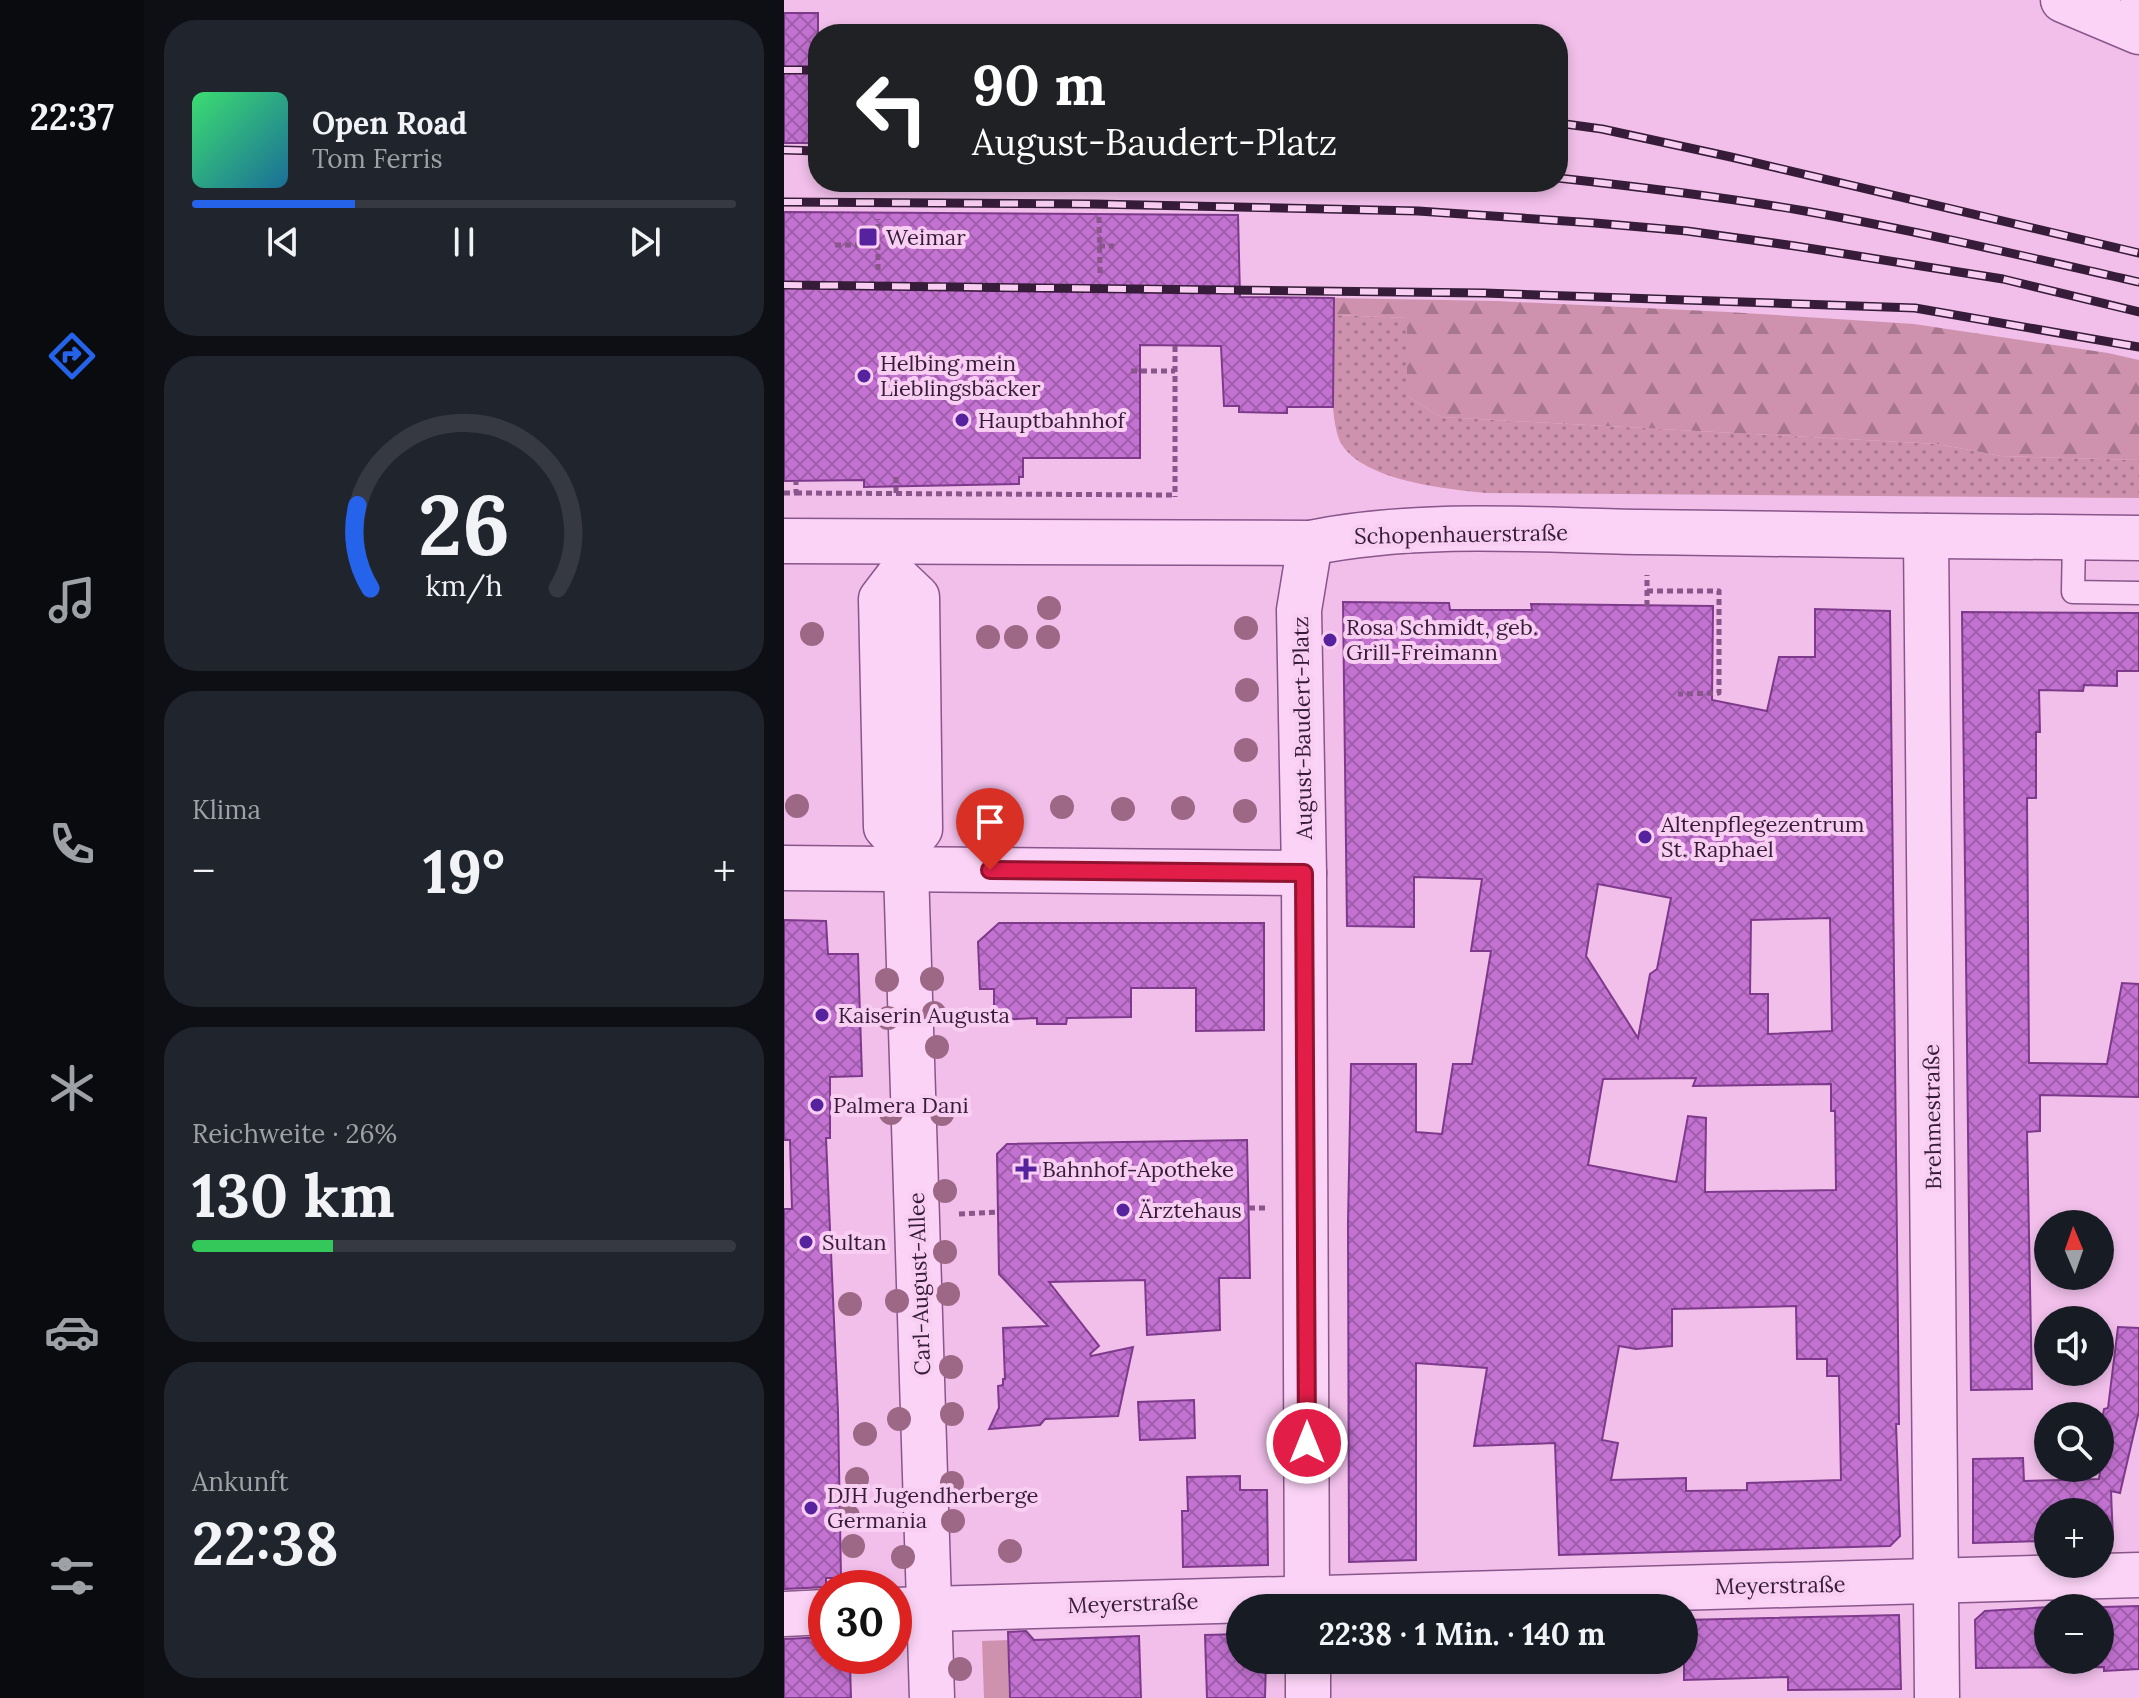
<!DOCTYPE html>
<html lang="de">
<head>
<meta charset="utf-8">
<style>
  :root { --surface:#171b24; --page:#20242c; --text:#f1f3f6; --muted:#9ea1a6; --line:#363941; --accent:#2563eb }
  body { margin:0; font-family:Lora,serif; background:var(--page); color:var(--text); height:100vh; display:flex; flex-direction:column; font-size:30px; white-space:nowrap }
  * { box-sizing:border-box; margin:0 }
  p { font-size:26px; color:var(--muted) }
  .icon { flex:none; width:44px; height:44px; fill:none; stroke:currentColor; stroke-width:2; stroke-linecap:round; stroke-linejoin:round }
  .map { position:relative; flex:1; overflow:hidden }
  .drawer { display:flex; flex-direction:column; gap:20px; padding:20px; background:#0d0f14; width:640px }
  .drawer>* { flex:none }
  .top-card { position:absolute; left:24px; top:24px; width:760px; height:168px; border-radius:32px; box-shadow:0 4px 12px #0003; background:#202124; color:#fff; overflow:hidden }
  .needle { width:52px; rotate:358deg }
  .fabs { position:absolute; left:1250px; top:1210px; display:grid; gap:16px }
  .fabs a { display:grid; place-items:center; width:80px; height:80px; border-radius:50%; background:var(--surface); box-shadow:0 4px 12px #0003; font-size:40px }
  .speed { position:absolute; left:24px; top:1570px; display:flex; gap:16px; font-size:40px; font-weight:700; text-align:center }
  .speed>* { display:grid; place-content:center; width:104px; height:104px; border-radius:50%; background:var(--surface); box-shadow:0 4px 12px #0003; line-height:1 }
  .speed .limit { border:12px solid #d22; background:#fff; color:#111 }
  .pin { position:absolute; display:grid; place-items:center; width:68px; height:68px; color:#fff; margin:-82px -34px; border-radius:50% 50% 50% 0; rotate:-45deg; box-shadow:0 0 8px #0007 }
  .pin .icon { rotate:45deg }
  .me { position:absolute; width:88px; margin:-44px; rotate:0deg; stroke-linejoin:round; filter:drop-shadow(0 0 6px #0008) }
  .turn { display:flex; align-items:center; gap:28px; height:168px; padding:0 32px; font-size:36px }
  .turn .icon { width:104px; height:104px; stroke-width:2.5 }
  .turn b { display:block; font-size:56px; line-height:68px }
  .big { font-size:60px; font-weight:700; line-height:1.1 }
  .drawer .widget { flex:1; display:flex; flex-direction:column; justify-content:center; gap:12px; min-width:0; padding:0 28px; border-radius:32px; background:var(--page) }
  .drawer .dial { align-items:center; gap:0 }
  .dial svg { height:208px; overflow:visible; fill:none; stroke:var(--line); stroke-width:7; stroke-linecap:round; text-anchor:middle }
  .dial text { fill:var(--text); stroke:none }
  .song { display:flex; align-items:center; gap:24px }
  .cover { width:96px; height:96px; border-radius:12px; background:linear-gradient(135deg,hsl(140 70% 55%),hsl(200 70% 35%)) }
  .played { height:8px; border-radius:4px; background:linear-gradient(90deg,var(--accent) 30%,var(--line) 30%) }
  .keys { display:flex; justify-content:space-around; direction:ltr }
  .heat { display:flex; justify-content:space-between; align-items:center; font-size:44px; direction:ltr }
  .charge { height:12px; border-radius:6px; background:linear-gradient(90deg,#34c759 26%,var(--line) 0) }
  .trip { position:absolute; left:442px; top:1594px; width:472px; height:80px; border-radius:40px; background:var(--surface); box-shadow:0 4px 12px #0003; font-weight:700; line-height:80px; text-align:center }
  main { display:flex; flex:1; min-height:0 }
  .dock { display:flex; flex-direction:column; width:144px; justify-content:space-around; align-items:center; background:#090b0e; color:var(--muted) }
  .dock .icon { width:56px; height:56px }
  .dock .selected { color:var(--accent) }
  .dock b { font-size:36px; color:var(--text) }
  .map>svg:first-child { display:block }
  .grass { fill:url(#grass-dots) }
  .forest { fill:url(#forest-firs) }
  .garden { fill:#cf92ae }
  .building { fill:url(#building-cross-hatch); stroke:#7d3a8b; stroke-width:2; fill-rule:evenodd }
  .lines { fill:none; stroke-linecap:round; stroke-linejoin:round }
  .lane-casing { stroke:#88568a; stroke-width:25 }
  .street-casing { stroke:#88568a; stroke-width:47 }
  .path { stroke:#88568a; stroke-width:5; stroke-dasharray:6 4; stroke-linecap:butt }
  .lane { stroke:#fbd3f6; stroke-width:22 }
  .street { stroke:#fbd3f6; stroke-width:44 }
  .rail-casing { stroke:#361c39; stroke-width:9 }
  .rail { stroke:#f8cff2; stroke-width:6; stroke-dasharray:18; stroke-linecap:butt }
  .tree { fill:#9c6885 }
  .route-casing { stroke:#92132f; stroke-width:20 }
  .route { stroke:#e11d48; stroke-width:14 }
  .poi-dot { fill:#56229d; stroke:#f8cff2; stroke-width:3 }
  .labels { text-anchor:middle; stroke-width:8; stroke-linejoin:round; paint-order:stroke }
  .poi-label { font-size:22px; fill:#361c39; stroke:#f8cff2; text-anchor:start }
  .street-label { font-size:22px; fill:#361c39; stroke:#f8cff2 }
</style>
</head>
<body>
<main>
<nav class="dock">
<b>22:37</b>
<svg class="icon selected" aria-label="directions" viewBox="0 0 24 24"><path d="M12 3l9 9-9 9-9-9zM9 14v-3h6M13 9l2 2-2 2"/></svg>
<svg class="icon" aria-label="music" viewBox="0 0 24 24"><path d="M9 18V5l10-2v13"/><circle cx="6" cy="18" r="3"/><circle cx="16" cy="16" r="3"/></svg>
<svg class="icon" aria-label="phone" viewBox="0 0 24 24"><path d="M5 4h4l2 5-3 2q2 4 5 5l2-3 5 2v4C11 20 4 13 5 4z"/></svg>
<svg class="icon" aria-label="climate" viewBox="0 0 24 24"><path d="M12 3v18M4 7l16 10M4 17L20 7"/></svg>
<svg class="icon" aria-label="car" viewBox="0 0 24 24"><path d="M5 17H2v-5l4-1 3-4h7l3 4 3 1v5h-3M9 17h6M6 11h13"/><circle cx="7" cy="17" r="2"/><circle cx="17" cy="17" r="2"/></svg>
<svg class="icon" aria-label="filters" viewBox="0 0 24 24"><path d="M4 7h16M4 17h16"/><circle cx="9" cy="7" r="2"/><circle cx="15" cy="17" r="2"/></svg>
</nav>
<section class="drawer">
<div class="widget">
<div class="song"><i class="cover"></i><div><b>Open Road</b><p>Tom Ferris</p></div></div>
<div class="played"></div>
<div class="keys"><svg class="icon" aria-label="previous" viewBox="0 0 24 24"><path d="M18 5L8 12l10 7zM5 5v14"/></svg><svg class="icon" aria-label="pause" viewBox="0 0 24 24"><path d="M8 5v14M16 5v14"/></svg><svg class="icon" aria-label="next" viewBox="0 0 24 24"><path d="M6 5l10 7-10 7zM19 5v14"/></svg></div>
</div>
<div class="widget dial"><svg viewBox="0 0 100 80">
<path d="M14 69A42 42 0 1 1 86 69"/>
<path d="M14 69A42 42 0 0 1 9 37" stroke="#2563eb"/>
<text x="50" y="56" font-size="32" font-weight="700">26</text>
<text x="50" y="72" font-size="11">km/h</text>
</svg></div>
<div class="widget"><p>Klima</p>
<div class="heat"><a>−</a><b class="big">19°</b><a>+</a></div>
</div>
<div class="widget"><p>Reichweite · 26%</p><b class="big">130 km</b><div class="charge"></div></div>
<div class="widget"><p>Ankunft</p><b class="big">22:38</b></div>
</section>
<div class="map">
<svg width="1355" height="1698" viewBox="0 0 1355 1698">
  <defs>
    <pattern id="grass-dots" width="8" height="8" patternUnits="userSpaceOnUse" patternTransform="scale(2)"><rect width="8" height="8" fill="#cf92ae"/><path d="M2 2h.1M6 6h.1" fill="none" stroke="#a9768f" stroke-width="1.8" stroke-linecap="round"/></pattern>
    <pattern id="forest-firs" width="22" height="20" patternUnits="userSpaceOnUse" patternTransform="scale(2)"><rect width="22" height="20" fill="#cf92ae"/><path d="M5 1l3.5 6h-7zM16 11l3.5 6h-7z" fill="#a9768f"/></pattern>
    <pattern id="building-cross-hatch" width="8" height="8" patternUnits="userSpaceOnUse" patternTransform="scale(2)"><rect width="8" height="8" fill="#c372d1"/><path d="M0 0l8 8M0 8l8-8" fill="none" stroke="#9f5dab"/></pattern>
  </defs>
  <rect width="100%" height="100%" fill="#f1bfea"/>
  <path class="grass" d="M550,315L623,318V396L657,417L1153,444L1217,456L1355,460V498L702,493C663,489 564,480 553,433C544,396 550,353 550,315Z"/>
  <polygon class="forest" points="550,298 713,301 944,312 1130,324 1324,353 1355,360 1355,460 1217,456 1153,444 657,417 623,396 623,318 550,315"/>
  <polygon class="garden" points="226,1640 224,1650 230,1673 224,1673 225,1698 200,1698 198,1641"/>
  <g class="building">
    <rect x="0" y="13" width="34" height="130"/>
    <polygon points="0,212 454,215 456,297 550,298 549,407 503,407 503,413 455,412 455,406 440,406 437,346 356,345 356,458 239,458 239,477 235,477 235,484 80,487 80,480 0,481"/>
    <path d="M559,602L665,603L666,610H748L747,604L929,606L928,700L983,711L995,657H1031V609L1106,611L1115,1424H1112L1116,1536L1106,1546L775,1555L771,1443L690,1446L703,1368L632,1363V1560L565,1562L564,1223L567,1064H632V1132L658,1134L669,1064H688L707,951H687L698,879L630,877V927L563,926ZM814,884L887,898L873,969L866,974L854,1038L802,956ZM1046,918L1048,1031L984,1034V994H966L967,920ZM912,1078L909,1086L1047,1084V1111H1051L1052,1190L921,1192L922,1118L904,1116L892,1182L804,1165L819,1079ZM1012,1306L1013,1359H1043V1376H1055L1057,1480L963,1483V1490L902,1491V1478L827,1480L834,1443L818,1440L835,1346L852,1349L888,1346V1309Z"/>
    <polygon points="1178,612 1355,613 1355,671 1333,671 1333,686 1300,685 1299,691 1255,690 1256,732 1252,732 1252,798 1243,798 1245,1063 1323,1064 1338,983 1355,984 1355,1097 1256,1095 1256,1131 1243,1132 1248,1389 1187,1390"/>
    <polygon points="0,920 42,921 44,954 74,954 78,1076 46,1077 46,1138 42,1138 54,1412 57,1578 42,1578 42,1587 0,1589 0,1209 8,1209 6,1140 0,1140"/>
    <polygon points="215,923 480,923 480,1030 412,1031 412,988 347,988 347,1017 283,1018 282,1024 253,1024 253,1018 210,1020 210,989 196,989 194,942"/>
    <polygon points="463,1140 466,1278 435,1278 436,1330 363,1335 361,1280 265,1282 315,1346 306,1354 307,1356 349,1347 334,1416 261,1419 256,1425 205,1429 215,1408 214,1386 219,1385 219,1379 221,1379 219,1328 264,1326 215,1274 213,1154 223,1144"/>
    <polygon points="1334,1327 1355,1328 1355,1411 1336,1493 1327,1491 1329,1540 1316,1540 1316,1512 1264,1512 1264,1541 1189,1543 1189,1459 1239,1458 1240,1481 1315,1479 1320,1441 1316,1441 1316,1431 1320,1409 1324,1408"/>
    <polygon points="410,1400 411,1438 356,1440 354,1402"/>
    <polygon points="456,1476 456,1490 483,1490 484,1565 399,1567 398,1511 404,1511 403,1477"/>
    <polygon points="1355,1606 1355,1669 1320,1671 1320,1667 1192,1668 1191,1620 1201,1611 1265,1607 1264,1660 1316,1660 1316,1608 1284,1608"/>
    <polygon points="1115,1615 1117,1689 1004,1690 1004,1677 900,1680 900,1620"/>
    <polygon points="242,1631 250,1640 355,1636 357,1698 226,1698 224,1632"/>
    <polygon points="456,1634 456,1660 482,1660 481,1698 423,1698 421,1635"/>
    <polygon points="42,1637 42,1656 61,1656 61,1665 66,1665 67,1698 0,1698 0,1639"/>
  </g>
  <g class="lines">
    <defs>
      <g id="lane">
        <polyline points="1342,26 1348,2 1355,2"/>
        <polyline points="1290,538 1289,592 1355,593"/>
      </g>
      <g id="street">
        <polyline points="1279,0 1355,32"/>
        <polyline points="1142,536 1153,1698"/>
        <path d="M0,541L526,543C634,521 748,530 858,532C1024,534 1189,537 1355,538"/>
        <polygon points="113,578 133,597 136,829 121,848 102,827 97,599"/>
        <polyline points="0,868 520,873"/>
        <polyline points="122,870 148,1698"/>
        <polyline points="523,1608 520,873 515,610 526,543"/>
        <polyline points="110,1610 1355,1575"/>
        <polyline points="0,1614 42,1612"/>
        <polyline points="524,1660 524,1698"/>
      </g>
    </defs>
    <use href="#lane" class="lane-casing"/>
    <use href="#street" class="street-casing"/>
    <g class="path">
      <polyline points="315,217 316,273"/>
      <polyline points="51,245 94,245"/>
      <polyline points="315,246 330,246"/>
      <polyline points="94,270 94,219"/>
      <polyline points="391,346 391,497"/>
      <polyline points="347,371 391,371"/>
      <polyline points="112,477 112,496"/>
      <polyline points="0,493 12,493 12,481"/>
      <polyline points="12,493 391,495"/>
      <polyline points="863,591 935,591 935,693 894,694"/>
      <polyline points="863,606 863,575"/>
      <polyline points="465,1208 481,1208"/>
      <polyline points="175,1214 214,1212"/>
    </g>
    <use href="#lane" class="lane"/>
    <use href="#street" class="street"/>
    <defs>
      <g id="rail">
        <polyline points="0,70 34,70"/>
        <polyline points="774,123 818,129 947,157 1355,253"/>
        <polyline points="0,150 34,151"/>
        <path d="M774,178C857,187 939,197 1021,211C1134,231 1244,257 1355,282"/>
        <polyline points="0,202 310,204 634,211 811,223 903,231 1011,246 1219,279 1355,312"/>
        <polyline points="0,285 700,293 1131,308 1355,347"/>
      </g>
    </defs>
    <use href="#rail" class="rail-casing"/>
    <use href="#rail" class="rail"/>
  </g>
  <g class="tree">
    <circle cx="265" cy="608" r="12"/>
    <circle cx="462" cy="628" r="12"/>
    <circle cx="28" cy="634" r="12"/>
    <circle cx="204" cy="637" r="12"/>
    <circle cx="232" cy="637" r="12"/>
    <circle cx="264" cy="637" r="12"/>
    <circle cx="463" cy="690" r="12"/>
    <circle cx="462" cy="750" r="12"/>
    <circle cx="13" cy="806" r="12"/>
    <circle cx="217" cy="806" r="12"/>
    <circle cx="278" cy="807" r="12"/>
    <circle cx="399" cy="808" r="12"/>
    <circle cx="339" cy="809" r="12"/>
    <circle cx="461" cy="811" r="12"/>
    <circle cx="148" cy="979" r="12"/>
    <circle cx="103" cy="980" r="12"/>
    <circle cx="150" cy="1013" r="12"/>
    <circle cx="104" cy="1018" r="12"/>
    <circle cx="153" cy="1047" r="12"/>
    <circle cx="107" cy="1113" r="12"/>
    <circle cx="158" cy="1114" r="12"/>
    <circle cx="161" cy="1191" r="12"/>
    <circle cx="161" cy="1252" r="12"/>
    <circle cx="164" cy="1294" r="12"/>
    <circle cx="113" cy="1301" r="12"/>
    <circle cx="66" cy="1304" r="12"/>
    <circle cx="167" cy="1367" r="12"/>
    <circle cx="168" cy="1414" r="12"/>
    <circle cx="115" cy="1419" r="12"/>
    <circle cx="81" cy="1434" r="12"/>
    <circle cx="73" cy="1479" r="12"/>
    <circle cx="168" cy="1483" r="12"/>
    <circle cx="64" cy="1516" r="12"/>
    <circle cx="169" cy="1521" r="12"/>
    <circle cx="69" cy="1546" r="12"/>
    <circle cx="226" cy="1551" r="12"/>
    <circle cx="119" cy="1557" r="12"/>
    <circle cx="176" cy="1669" r="12"/>
  </g>
  <g class="lines">
    <defs>
      <polyline id="route" points="206,870 520,873 523,1443"/>
    </defs>
    <use href="#route" class="route-casing"/>
    <use href="#route" class="route"/>
  </g>
  <g class="poi-dot">
    <rect x="74" y="227" width="20" height="20" rx="4"/>
    <circle cx="80" cy="376" r="8"/>
    <circle cx="178" cy="420" r="8"/>
    <circle cx="546" cy="640" r="8"/>
    <circle cx="861" cy="837" r="8"/>
    <circle cx="38" cy="1015" r="8"/>
    <circle cx="33" cy="1105" r="8"/>
    <path d="M238 1157h8v8h8v8h-8v8h-8v-8h-8v-8h8z"/>
    <circle cx="339" cy="1210" r="8"/>
    <circle cx="22" cy="1242" r="8"/>
    <circle cx="27" cy="1508" r="8"/>
  </g>
  <g class="labels">
    <g class="poi-label">
      <text x="102" y="245">Weimar</text>
      <text x="96" y="371">Helbing mein<tspan x="96" dy="25">Lieblingsbäcker</tspan></text>
      <text x="194" y="428">Hauptbahnhof</text>
      <text x="562" y="635">Rosa Schmidt, geb.<tspan x="562" dy="25">Grill-Freimann</tspan></text>
      <text x="877" y="832">Altenpflegezentrum<tspan x="877" dy="25">St. Raphael</tspan></text>
      <text x="54" y="1023">Kaiserin Augusta</text>
      <text x="49" y="1113">Palmera Dani</text>
      <text x="258" y="1177">Bahnhof-Apotheke</text>
      <text x="355" y="1218">Ärztehaus</text>
      <text x="38" y="1250">Sultan</text>
      <text x="43" y="1503">DJH Jugendherberge<tspan x="43" dy="25">Germania</tspan></text>
    </g>
    <g class="street-label">
      <text transform="translate(677 534) rotate(-1)" y="8">Schopenhauerstraße</text>
      <text transform="translate(518 728) rotate(-91)" y="8">August-Baudert-Platz</text>
      <text transform="translate(1148 1117) rotate(-91)" y="8">Brehmestraße</text>
      <text transform="translate(135 1284) rotate(-92)" y="8">Carl-August-Allee</text>
      <text transform="translate(996 1585) rotate(-1)" y="8">Meyerstraße</text>
      <text transform="translate(349 1603) rotate(-2)" y="8">Meyerstraße</text>
    </g>
  </g>
</svg>
<div class="fabs">
<a><svg class="needle" viewBox="-14 -14 28 28"><path d="M0-13l5 13h-10z" fill="#e53935"/><path d="M0 13l5-13h-10z" fill="#9ea1a6"/></svg></a>
<a><svg class="icon" aria-label="sound" viewBox="0 0 24 24"><path d="M4 9h4l5-4v14l-5-4H4zM17 9q2 3 0 6"/></svg></a>
<a><svg class="icon" aria-label="search" viewBox="0 0 24 24"><circle cx="10" cy="10" r="6"/><path d="M15 15l6 6"/></svg></a>
<a>+</a>
<a>−</a>
</div>
<div class="speed"><div class="limit">30</div></div>
<div class="pin" style="left:206px;top:870px;background:#d93025"><svg class="icon" aria-label="arrive" viewBox="0 0 24 24"><path d="M6 21V4h12l-3 4 3 4H6"/></svg></div>
<svg class="me" style="left:523px;top:1443px" viewBox="-20 -20 40 40"><circle r="17" fill="#e11d48" stroke="#fff" stroke-width="3"/><path d="M0-11L8 9 0 5-8 9z" fill="#fff"/></svg>
<div class="trip">22:38 · 1 Min. · 140 m</div>
<div class="top-card">
<div class="turn"><svg class="icon" aria-label="left" viewBox="0 0 24 24"><path d="M17 20v-9H6M10 6l-5 5 5 5"/></svg><div><b>90 m</b>August-Baudert-Platz</div></div>
</div>
</div>
</main>
</body>
</html>
